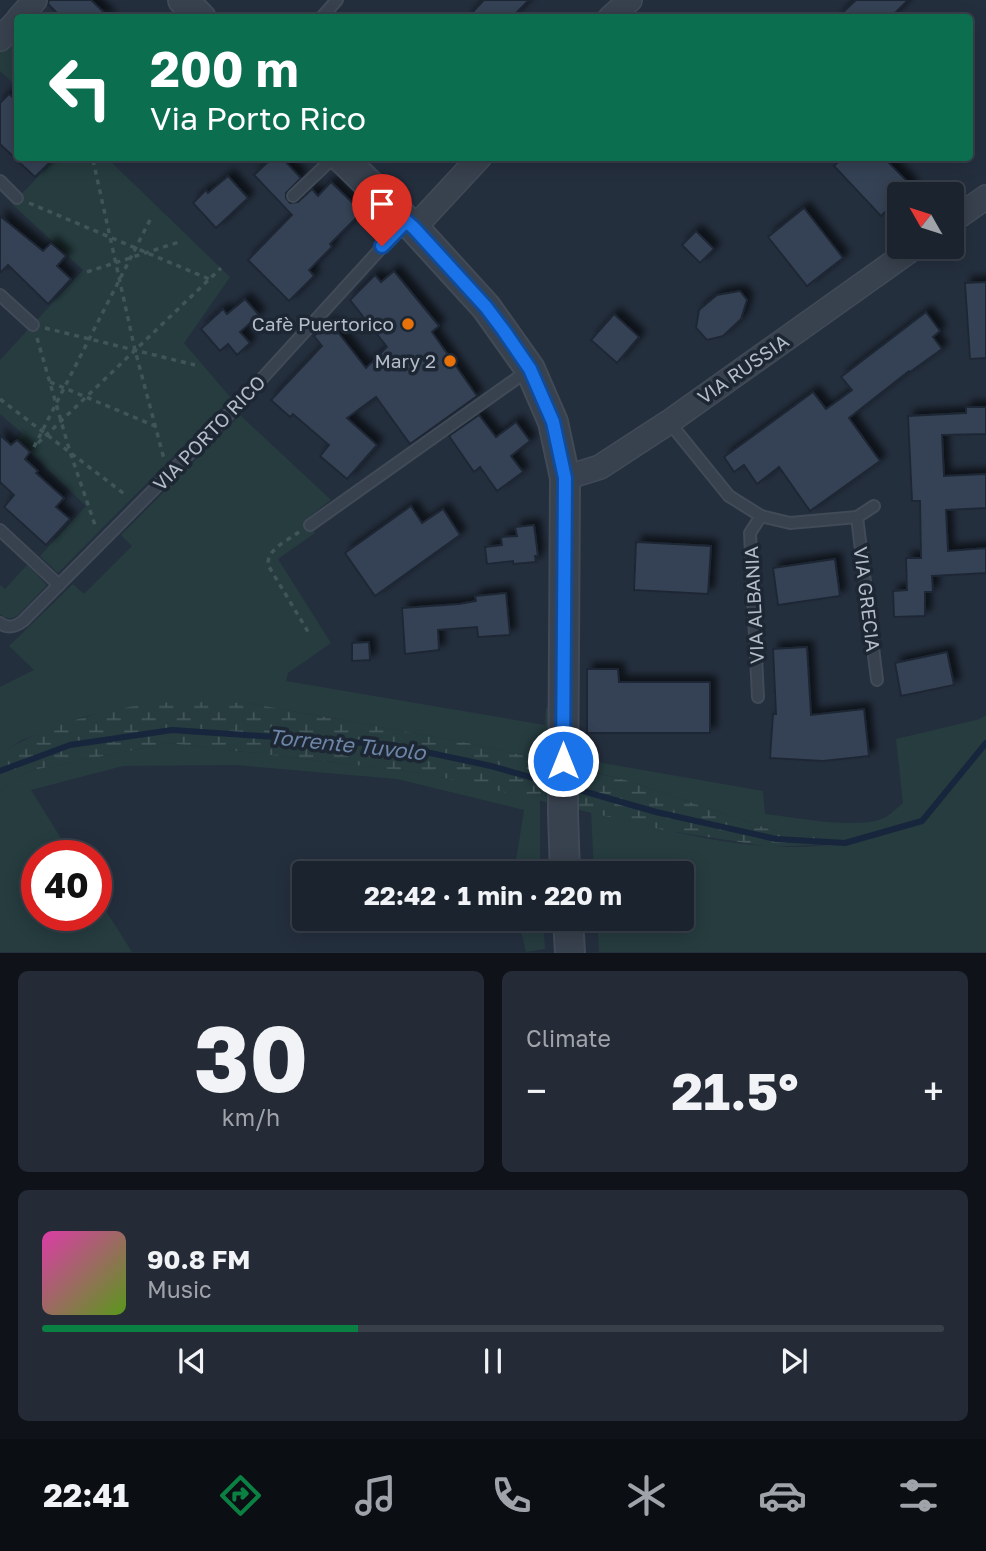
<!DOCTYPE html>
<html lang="en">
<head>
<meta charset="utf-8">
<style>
  :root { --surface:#1b232e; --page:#242b36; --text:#f1f3f6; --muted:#a0a4aa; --line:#39404a; --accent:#0b8043 }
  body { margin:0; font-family:"Golos Text",sans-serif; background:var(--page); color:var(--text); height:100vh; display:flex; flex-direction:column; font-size:26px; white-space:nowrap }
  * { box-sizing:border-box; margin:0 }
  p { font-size:23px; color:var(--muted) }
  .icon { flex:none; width:38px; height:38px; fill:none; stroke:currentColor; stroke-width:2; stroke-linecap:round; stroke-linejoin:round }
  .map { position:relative; height:953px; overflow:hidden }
  .side { display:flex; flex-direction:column; gap:18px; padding:18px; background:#0f1319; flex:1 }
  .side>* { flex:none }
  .hud { position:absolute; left:14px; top:14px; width:959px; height:147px; border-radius:7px; box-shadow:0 4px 18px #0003,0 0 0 2px var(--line); background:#0b6e4f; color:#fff; overflow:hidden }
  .needle { width:46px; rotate:309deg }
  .buttons { position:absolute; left:887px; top:182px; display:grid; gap:14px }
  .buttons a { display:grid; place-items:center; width:77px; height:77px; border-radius:7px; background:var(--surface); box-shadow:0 4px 18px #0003,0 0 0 2px var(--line); font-size:35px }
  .speed { position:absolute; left:21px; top:840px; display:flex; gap:14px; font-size:35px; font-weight:700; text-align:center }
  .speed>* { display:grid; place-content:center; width:91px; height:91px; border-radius:50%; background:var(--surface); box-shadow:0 4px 18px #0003,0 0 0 2px var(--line); line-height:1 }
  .speed .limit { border:10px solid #d22; background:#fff; color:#111 }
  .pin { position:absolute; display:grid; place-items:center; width:60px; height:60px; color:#fff; margin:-72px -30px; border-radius:50% 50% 50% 0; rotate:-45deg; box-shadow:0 0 7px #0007 }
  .pin .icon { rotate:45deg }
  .me { position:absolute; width:77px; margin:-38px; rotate:0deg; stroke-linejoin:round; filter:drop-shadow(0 0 5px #0008) }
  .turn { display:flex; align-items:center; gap:24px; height:147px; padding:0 21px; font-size:32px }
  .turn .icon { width:91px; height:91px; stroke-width:2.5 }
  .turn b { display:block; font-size:49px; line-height:60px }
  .big { font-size:52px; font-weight:700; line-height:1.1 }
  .side .card { flex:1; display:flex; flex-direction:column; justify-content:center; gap:10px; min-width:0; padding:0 24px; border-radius:10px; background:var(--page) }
  .side .dial { align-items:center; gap:0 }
  .dial b { font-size:91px; line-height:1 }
  .song { display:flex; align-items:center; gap:21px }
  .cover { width:84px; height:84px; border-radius:10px; background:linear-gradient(135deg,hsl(320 70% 55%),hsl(90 70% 35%)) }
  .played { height:7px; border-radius:4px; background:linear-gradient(90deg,var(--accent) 35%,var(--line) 35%) }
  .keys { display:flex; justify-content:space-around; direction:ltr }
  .heat { display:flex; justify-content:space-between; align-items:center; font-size:38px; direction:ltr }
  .side .tiles { flex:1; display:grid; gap:18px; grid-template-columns:1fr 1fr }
  .card:last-child { grid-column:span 2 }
  .trip { position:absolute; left:292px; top:861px; width:402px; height:70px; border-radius:7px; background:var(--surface); box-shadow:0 4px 18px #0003,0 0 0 2px var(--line); font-weight:700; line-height:70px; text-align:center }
  .tab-bar { display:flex; height:112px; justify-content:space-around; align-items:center; background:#0b0e12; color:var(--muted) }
  .tab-bar .icon { width:49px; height:49px }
  .tab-bar .on { color:var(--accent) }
  .tab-bar b { font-size:32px; color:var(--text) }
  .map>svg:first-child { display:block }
  .grass { fill:#263c3f }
  .wetland { fill:url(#wetland-marsh) }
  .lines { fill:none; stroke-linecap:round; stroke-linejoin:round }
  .stream { stroke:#17263c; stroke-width:6 }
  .building { fill:#364354; stroke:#1f2835; stroke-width:2; filter:url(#shadow) }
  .service-casing { stroke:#414a57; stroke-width:14 }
  .minor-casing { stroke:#414a57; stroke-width:26 }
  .tertiary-casing { stroke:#414a57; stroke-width:32 }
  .path { stroke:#3f5557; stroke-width:3.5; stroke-dasharray:5 5; stroke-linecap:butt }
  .service { stroke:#38414e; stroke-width:10 }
  .minor { stroke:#38414e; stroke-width:23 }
  .tertiary { stroke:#38414e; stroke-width:28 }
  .route-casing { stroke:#114b97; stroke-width:18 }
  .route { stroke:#1a73e8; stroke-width:12 }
  .food-dot { fill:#e8710a; stroke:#1d2633; stroke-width:2.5 }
  .labels { text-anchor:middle; stroke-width:7; stroke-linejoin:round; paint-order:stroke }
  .poi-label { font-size:19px; fill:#b4bcc9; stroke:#1d2633; text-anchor:end }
  .street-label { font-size:19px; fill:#b4bcc9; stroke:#1d2633 }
  .water-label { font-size:21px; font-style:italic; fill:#6d86a8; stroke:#1d2633 }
</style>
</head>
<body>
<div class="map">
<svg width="986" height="953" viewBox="0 0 986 953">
  <defs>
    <pattern id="wetland-marsh" width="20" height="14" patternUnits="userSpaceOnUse" patternTransform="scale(1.75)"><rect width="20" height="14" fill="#263c3f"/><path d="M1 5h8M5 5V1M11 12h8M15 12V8" fill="none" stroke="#435659"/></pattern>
    <filter id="shadow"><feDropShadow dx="6" dy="-6" stdDeviation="3.5" flood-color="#0009"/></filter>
  </defs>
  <rect width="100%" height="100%" fill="#242f3e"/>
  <g class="grass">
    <polygon points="11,38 17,42 17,87 0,71 0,49"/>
    <polygon points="56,158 107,158 230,277 184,343 231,398 58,573 40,556 86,506 17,440 22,433 0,414 0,360 83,270 12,204"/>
    <polygon points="240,415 331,500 306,519 315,533 278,559 331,643 288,673 286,681 545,725 546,708 555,708 551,762 473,744 248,703 143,705 83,717 22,740 0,754 0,687 34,670 9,646 73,584 84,594 132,546 121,535"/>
    <path d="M27,565L47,585L17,616C9,620 6,619 0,614V585L5,589Z"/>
    <path d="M986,715V952H599L597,919H682V873H594L591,812C672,831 758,857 842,843L766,828L625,780L579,768L580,759L763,791L765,814C794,817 861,831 886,817C892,813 898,807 903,803L896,739L980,719Z"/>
    <polygon points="168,743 423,773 540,800 540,873 514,873 524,810 397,779 235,765 123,766 31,790 72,856 37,856 37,915 96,915 96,895 132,952 0,952 0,791 28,771"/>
    <polygon points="518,919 543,919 545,949 526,952"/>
  </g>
  <path class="wetland" d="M248,703L473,744L551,762L625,780L766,828L845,843L771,847L664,830L423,773L168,743L28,771L0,791V754C42,727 92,713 141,705C176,700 213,703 248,703Z"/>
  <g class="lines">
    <g class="stream">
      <polyline points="0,771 70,745 172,730 393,745 491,766 555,784"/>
      <polyline points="569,787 656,812 776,839 845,843 922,821 986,743"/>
    </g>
  </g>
  <g class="building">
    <polygon points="49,0 91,0 110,18 62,18 48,4"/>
    <polygon points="484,0 529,0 511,18 467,18"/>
    <polygon points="856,0 908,0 890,18 837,18"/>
    <polygon points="9,94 18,102 18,158 54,158 35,177 0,144 0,103"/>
    <polygon points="272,158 282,158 301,178 286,193 286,198 290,203 298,202 312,189 318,196 331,182 362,212 330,244 332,247 309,270 314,276 289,301 248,260 292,215 254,175"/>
    <polygon points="842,158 884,158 912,186 903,194 900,194 900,198 881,216 834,166"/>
    <polygon points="228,176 248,198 216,228 193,203 206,190 208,193"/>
    <polygon points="804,208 843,258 807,286 768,237"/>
    <polygon points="0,216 43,251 51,243 66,256 57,266 71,279 48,304 8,265 0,273"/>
    <polygon points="696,231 714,249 700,263 682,245"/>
    <polygon points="394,271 439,326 432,332 477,396 410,444 376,397 347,418 377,445 347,479 320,456 329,445 293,414 290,417 271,400 322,346 314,336 330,322 366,368 387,347 350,300 375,275 381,282"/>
    <polygon points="986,282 986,358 970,359 965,283"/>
    <polygon points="740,291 747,300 741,319 723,336 707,340 696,328 699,310 717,295"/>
    <polygon points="245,299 259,315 240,332 250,343 237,355 228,344 220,351 201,329 223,309 227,314"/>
    <polygon points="926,312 940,331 933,337 942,349 910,372 909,371 849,418 880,461 810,511 779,467 757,484 744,465 734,472 724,457 813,392 826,409 852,390 841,377"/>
    <polygon points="614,314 639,337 617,363 591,340"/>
    <polygon points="966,407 986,407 986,434 942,435 944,476 986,474 986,508 946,510 948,551 986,548 986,573 932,576 933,592 925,592 925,616 894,617 893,591 907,590 906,558 921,558 920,501 912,501 908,416 966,413"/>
    <polygon points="479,415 496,437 516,422 530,441 511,456 523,472 497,491 480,467 474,472 449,436"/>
    <polygon points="0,435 11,445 17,440 30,452 25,459 38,471 36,473 64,498 56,507 70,519 46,545 4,507 14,495 0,482"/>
    <polygon points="411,506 422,523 443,509 460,535 375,596 345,553"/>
    <polygon points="534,525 538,556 535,556 536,562 513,564 513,561 487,564 485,547 502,545 501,537 517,536 515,527"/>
    <polygon points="636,542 711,546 708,594 634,590"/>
    <polygon points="835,559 840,596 778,605 773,568"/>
    <polygon points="506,593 510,635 478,637 477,627 438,630 439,650 405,654 402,608 459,604 476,601 475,596"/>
    <polygon points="369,642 370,660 352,661 352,643"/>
    <polygon points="807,647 811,715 864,709 869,756 823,761 770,758 773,714 776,714 773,649"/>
    <polygon points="947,652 954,685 901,696 895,663"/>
    <polygon points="587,669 618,669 619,682 710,682 710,733 587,733"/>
  </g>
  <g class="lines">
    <defs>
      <g id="service">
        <polyline points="321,18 337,0"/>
        <polyline points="0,181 17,198"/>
        <polyline points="293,196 333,158"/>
        <polyline points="0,295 33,325"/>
        <polyline points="669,422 729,496 761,516 790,523 857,517 874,506"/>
        <polyline points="857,517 877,680"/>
        <polyline points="310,525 530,369"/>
        <polyline points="0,530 59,585"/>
        <path d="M0,623C8,629 15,627 23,621L236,407L405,222"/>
        <polyline points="758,697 750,533 761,516"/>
      </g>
      <g id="minor">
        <polyline points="19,18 35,0"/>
        <polyline points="610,18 630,0"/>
        <polyline points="0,39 18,20"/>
        <polyline points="952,221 986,197"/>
        <polyline points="414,228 479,158"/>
        <polyline points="565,478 600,467 669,422 915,247"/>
      </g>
      <g id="tertiary">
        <polyline points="183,0 201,18"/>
        <polyline points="342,158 414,228 486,307 530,369 553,422 565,478 563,813 565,873"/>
        <polyline points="568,919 570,953"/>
      </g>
    </defs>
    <use href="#service" class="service-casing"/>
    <use href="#minor" class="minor-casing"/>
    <use href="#tertiary" class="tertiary-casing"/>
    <g class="path">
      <polyline points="93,160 135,350 164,459"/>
      <polyline points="29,203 209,279"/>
      <polyline points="87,272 179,242"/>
      <polyline points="45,328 195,365"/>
      <polyline points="37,338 70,452 96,528"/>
      <polyline points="50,382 155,426"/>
      <polyline points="0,399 127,496"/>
      <polyline points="38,443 221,268"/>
      <polyline points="34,447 152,216"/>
      <path d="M299,532C287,541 267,549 268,565L310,635"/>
    </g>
    <use href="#service" class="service"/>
    <use href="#minor" class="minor"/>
    <use href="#tertiary" class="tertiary"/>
  </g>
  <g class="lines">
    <defs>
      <polyline id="route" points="382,246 406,221 414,228 486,307 504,331 530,369 553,422 565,478 563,761"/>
    </defs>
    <use href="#route" class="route-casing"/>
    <use href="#route" class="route"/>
  </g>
  <g class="food-dot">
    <circle cx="408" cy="324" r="7"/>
    <circle cx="450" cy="361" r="7"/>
  </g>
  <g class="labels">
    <g class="poi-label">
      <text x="394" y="331">Cafè Puertorico</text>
      <text x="436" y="368">Mary 2</text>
    </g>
    <g class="street-label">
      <text transform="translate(743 369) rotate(-35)" y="7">VIA RUSSIA</text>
      <text transform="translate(209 433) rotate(-46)" y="7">VIA PORTO RICO</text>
      <text transform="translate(867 599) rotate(83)" y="7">VIA GRECIA</text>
      <text transform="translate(754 605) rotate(-93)" y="7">VIA ALBANIA</text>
    </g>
    <g class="water-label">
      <text transform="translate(347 745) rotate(6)" y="7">Torrente Tuvolo</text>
    </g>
  </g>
</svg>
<div class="buttons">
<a><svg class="needle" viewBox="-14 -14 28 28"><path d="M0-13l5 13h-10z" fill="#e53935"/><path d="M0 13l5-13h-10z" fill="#a0a4aa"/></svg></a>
</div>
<div class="speed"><div class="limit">40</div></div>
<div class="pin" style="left:382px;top:246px;background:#d93025"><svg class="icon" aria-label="arrive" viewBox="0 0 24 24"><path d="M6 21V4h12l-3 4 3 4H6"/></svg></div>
<svg class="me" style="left:563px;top:761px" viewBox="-20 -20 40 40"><circle r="17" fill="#1a73e8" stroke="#fff" stroke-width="3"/><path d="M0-11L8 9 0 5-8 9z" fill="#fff"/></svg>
<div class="trip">22:42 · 1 min · 220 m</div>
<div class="hud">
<div class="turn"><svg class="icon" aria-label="left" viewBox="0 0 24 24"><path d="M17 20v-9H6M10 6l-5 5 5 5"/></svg><div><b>200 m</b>Via Porto Rico</div></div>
</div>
</div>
<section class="side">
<div class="tiles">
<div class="card dial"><b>30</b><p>km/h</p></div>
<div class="card"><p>Climate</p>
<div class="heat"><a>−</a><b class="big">21.5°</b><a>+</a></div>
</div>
<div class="card">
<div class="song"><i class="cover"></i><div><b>90.8 FM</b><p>Music</p></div></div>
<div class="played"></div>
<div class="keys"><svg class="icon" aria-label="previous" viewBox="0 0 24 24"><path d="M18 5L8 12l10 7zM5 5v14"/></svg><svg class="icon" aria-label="pause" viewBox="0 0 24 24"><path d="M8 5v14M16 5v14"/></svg><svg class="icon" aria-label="next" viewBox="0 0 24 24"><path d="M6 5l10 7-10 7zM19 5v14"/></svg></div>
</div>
</div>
</section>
<nav class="tab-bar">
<b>22:41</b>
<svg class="icon on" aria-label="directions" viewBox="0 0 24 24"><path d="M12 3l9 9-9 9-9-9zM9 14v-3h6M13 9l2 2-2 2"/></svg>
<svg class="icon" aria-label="music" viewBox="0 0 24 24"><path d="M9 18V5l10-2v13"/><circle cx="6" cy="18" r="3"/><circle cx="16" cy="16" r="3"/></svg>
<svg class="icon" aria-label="phone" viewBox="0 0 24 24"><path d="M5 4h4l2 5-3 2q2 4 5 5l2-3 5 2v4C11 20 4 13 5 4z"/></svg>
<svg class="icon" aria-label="climate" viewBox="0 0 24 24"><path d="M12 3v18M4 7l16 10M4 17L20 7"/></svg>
<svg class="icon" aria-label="car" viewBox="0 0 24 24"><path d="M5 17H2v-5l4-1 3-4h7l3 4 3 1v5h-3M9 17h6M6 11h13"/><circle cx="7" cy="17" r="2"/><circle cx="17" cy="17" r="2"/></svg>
<svg class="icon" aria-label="filters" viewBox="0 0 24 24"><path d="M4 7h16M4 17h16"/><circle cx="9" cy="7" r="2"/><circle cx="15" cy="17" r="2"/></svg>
</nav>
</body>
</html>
